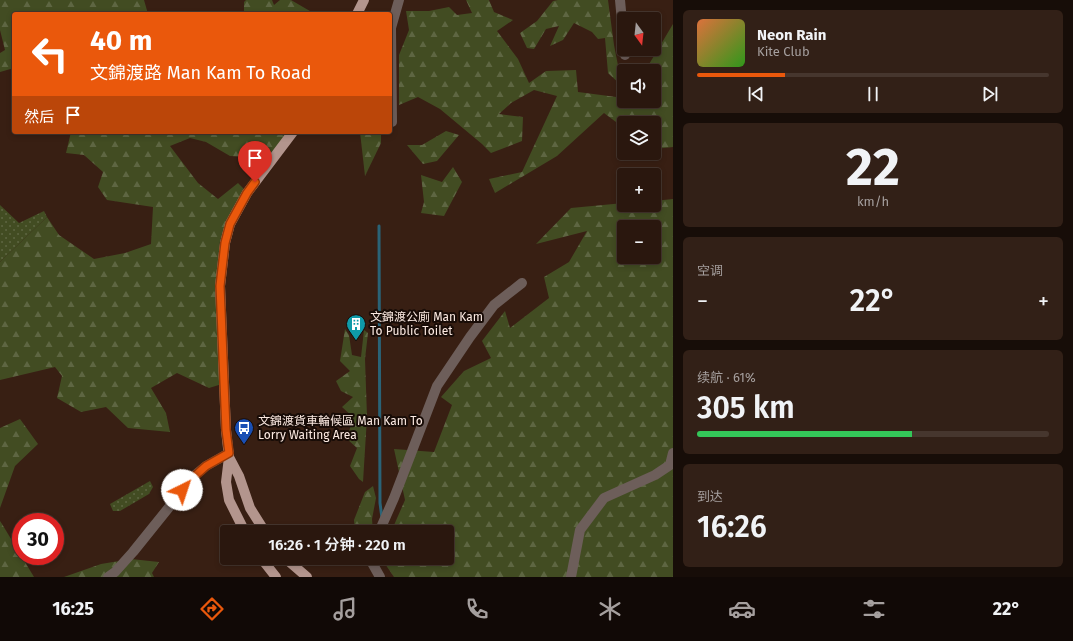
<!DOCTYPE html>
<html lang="zh">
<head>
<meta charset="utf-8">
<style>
  :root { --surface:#2a170e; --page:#322017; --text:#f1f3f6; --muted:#a59f9e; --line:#46362e; --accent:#ea580c }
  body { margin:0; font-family:"Fira Sans","Noto Sans SC",sans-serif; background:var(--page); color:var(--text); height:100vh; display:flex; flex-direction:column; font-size:15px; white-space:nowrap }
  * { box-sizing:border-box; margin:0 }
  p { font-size:13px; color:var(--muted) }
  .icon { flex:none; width:22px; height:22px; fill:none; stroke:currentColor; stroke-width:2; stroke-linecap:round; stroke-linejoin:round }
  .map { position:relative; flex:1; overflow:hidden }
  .details { display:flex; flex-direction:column; gap:10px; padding:10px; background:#170d08; width:400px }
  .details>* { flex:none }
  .guide { position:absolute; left:12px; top:12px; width:380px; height:122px; border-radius:4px; box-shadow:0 2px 6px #0003,0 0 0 1px var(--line); background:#ea580c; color:#fff; overflow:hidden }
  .needle { width:26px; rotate:165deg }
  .tools { position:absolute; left:617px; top:12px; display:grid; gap:8px }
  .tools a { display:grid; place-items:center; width:44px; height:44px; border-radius:4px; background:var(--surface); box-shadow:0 2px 6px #0003,0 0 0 1px var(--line); font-size:20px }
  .speed { position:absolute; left:12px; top:513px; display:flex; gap:8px; font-size:20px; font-weight:700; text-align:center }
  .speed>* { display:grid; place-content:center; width:52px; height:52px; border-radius:50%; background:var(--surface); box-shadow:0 2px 6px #0003,0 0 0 1px var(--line); line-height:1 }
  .speed .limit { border:6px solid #d22; background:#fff; color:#111 }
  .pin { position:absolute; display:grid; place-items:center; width:34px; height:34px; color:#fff; margin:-41px -17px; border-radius:50% 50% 50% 0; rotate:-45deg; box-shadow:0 0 4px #0007 }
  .pin .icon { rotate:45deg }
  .me { position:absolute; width:44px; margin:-22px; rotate:41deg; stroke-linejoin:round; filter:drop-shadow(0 0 3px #0008) }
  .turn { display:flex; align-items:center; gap:14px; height:84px; padding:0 12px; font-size:18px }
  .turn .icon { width:52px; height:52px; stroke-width:2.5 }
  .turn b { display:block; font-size:28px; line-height:34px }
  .then { display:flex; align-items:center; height:38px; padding:0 12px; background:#0003; gap:8px; font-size:15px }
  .big { font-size:30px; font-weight:600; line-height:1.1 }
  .details .tile { flex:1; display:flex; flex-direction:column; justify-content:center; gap:6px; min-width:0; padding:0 14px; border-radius:6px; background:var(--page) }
  .details .dial { align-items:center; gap:0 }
  .dial b { font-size:52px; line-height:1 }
  .song { display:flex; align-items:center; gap:12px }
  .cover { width:48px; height:48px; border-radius:6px; background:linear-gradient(135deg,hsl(20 70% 55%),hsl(110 70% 35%)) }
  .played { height:4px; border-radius:2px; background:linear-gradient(90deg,var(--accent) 25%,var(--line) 25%) }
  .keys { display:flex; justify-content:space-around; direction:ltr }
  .heat { display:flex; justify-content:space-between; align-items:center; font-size:22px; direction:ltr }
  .charge { height:6px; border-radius:3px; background:linear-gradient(90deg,#34c759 61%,var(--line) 0) }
  .trip { position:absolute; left:220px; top:525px; width:234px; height:40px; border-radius:4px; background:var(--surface); box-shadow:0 2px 6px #0003,0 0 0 1px var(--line); font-weight:600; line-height:40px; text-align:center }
  .menu { display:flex; height:64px; justify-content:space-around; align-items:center; background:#110906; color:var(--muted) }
  .menu .icon { width:28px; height:28px }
  .menu .selected { color:var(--accent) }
  .menu b { font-size:18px; color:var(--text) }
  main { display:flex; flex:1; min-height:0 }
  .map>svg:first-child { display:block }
  .green { fill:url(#green-dots) }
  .forest { fill:url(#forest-firs); fill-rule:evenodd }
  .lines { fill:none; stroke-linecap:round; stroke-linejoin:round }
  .stream { stroke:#2a6377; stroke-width:3 }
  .street { stroke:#6d5e5a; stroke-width:10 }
  .primary { stroke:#b3958d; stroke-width:10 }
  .route-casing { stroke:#983908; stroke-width:10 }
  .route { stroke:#ea580c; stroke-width:7 }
  .labels { text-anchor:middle; stroke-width:4; stroke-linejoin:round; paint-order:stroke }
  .poi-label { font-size:12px; fill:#fceae2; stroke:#180c07; text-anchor:start }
</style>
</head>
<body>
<main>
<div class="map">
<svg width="673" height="577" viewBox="0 0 673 577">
  <defs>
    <pattern id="green-dots" width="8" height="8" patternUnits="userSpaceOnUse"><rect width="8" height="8" fill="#424c22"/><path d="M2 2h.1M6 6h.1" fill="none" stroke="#5e6642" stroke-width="1.8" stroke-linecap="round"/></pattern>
    <pattern id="forest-firs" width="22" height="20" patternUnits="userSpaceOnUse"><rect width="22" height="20" fill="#424c22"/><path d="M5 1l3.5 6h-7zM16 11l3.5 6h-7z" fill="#5e6642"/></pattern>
  </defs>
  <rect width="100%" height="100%" fill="#381f13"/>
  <g class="green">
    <polygon points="0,205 19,223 44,211 47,217 0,262"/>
    <polygon points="150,481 153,487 149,494 120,511 113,511 110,504"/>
  </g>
  <g class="forest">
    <polygon points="0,0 144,0 148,14 14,14 14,68 0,72 0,53 5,50 0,30"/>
    <polygon points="246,0 272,0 274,5 280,0 291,0 315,14 244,14 244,2"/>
    <polygon points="466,0 489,0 494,12 513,20 497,31 518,59 529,83 546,71 576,70 578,92 624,98 624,101 654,101 654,71 645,71 673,24 673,147 654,149 654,123 624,123 624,128 604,113 557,156 495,193 489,179 522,172 557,96 534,90 511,103 499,114 523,117 522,141 491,153 482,144 440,109 418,97 399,105 399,55 409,30 406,11 429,11 449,7 457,15 472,13"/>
    <polygon points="558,0 608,0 614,45 622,86 608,73 605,38 598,39 592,32 574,23 563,40 550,46 559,26 546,29 534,49 527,48 520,33 537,21 553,1"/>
    <polygon points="446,131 459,135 437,161 423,164 407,145 422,145"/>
    <polygon points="71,132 289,132 268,158 230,156 206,142 190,138 170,146 198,183 218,199 238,183 245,190 220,241 215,290 222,384 209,388 177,373 151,388 166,413 170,432 128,428 106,407 81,412 57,398 62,376 55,367 0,380 0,262 47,217 59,235 94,259 125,253 151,244 153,207 107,200 98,187 103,172 84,155 66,153"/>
    <polygon points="360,132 381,132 381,143 365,176"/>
    <polygon points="453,167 462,182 444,216 421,213 424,202 421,175 442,182"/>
    <path d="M673,199V577H394L381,558H447V532H391L405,500L394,449L434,452L452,405L441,397L464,371L491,358L482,341L505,311L510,328L549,298L544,277L569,262L587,231L536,244L571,208L624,203V205H654V201ZM624,227H654V257H624Z"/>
    <polygon points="345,329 349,335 352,355 361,357 364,330 368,333 365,359 367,417 363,482 359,479 350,466 357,448 347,439 353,417 342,407 353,397 341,391 336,381 350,371 340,361"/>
    <polygon points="20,419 38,444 15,466 0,508 0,428"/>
    <polygon points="373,486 376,498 372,519 373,532 355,532 354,520 365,492"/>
    <polygon points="0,521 2,524 34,577 0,577"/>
    <polygon points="131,559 159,562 152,573 154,577 64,577 101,564"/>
  </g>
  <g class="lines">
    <polyline class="stream" points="379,226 380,503 382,518"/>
    <g class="street">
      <polyline points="620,0 624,43"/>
      <polyline points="625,49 625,55"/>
      <polyline points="392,122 391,28 399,0"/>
      <polyline points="379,532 394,498 437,386 470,337 494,305 522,283"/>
      <polyline points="371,558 371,561 380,577"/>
      <polyline points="108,577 115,572 133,552 195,475 206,466 229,453"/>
      <polyline points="571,577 580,530 604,498 655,475 670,465 673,453"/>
    </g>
    <g class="primary">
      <polyline points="357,14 364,0"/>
      <polyline points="229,457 239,476 250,508 265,532"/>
      <polyline points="245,532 229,500 226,482 229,457 226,430 220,286 225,243 230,224 247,193 293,132"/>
      <polyline points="261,558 276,577"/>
      <polyline points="285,558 307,577"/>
    </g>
  </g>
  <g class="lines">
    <defs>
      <polyline id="route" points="182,490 196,475 206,466 229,453 226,430 220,286 225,243 230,224 247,193 255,182"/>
    </defs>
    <use href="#route" class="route-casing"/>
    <use href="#route" class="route"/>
  </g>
  <defs>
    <symbol id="building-pin" viewBox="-11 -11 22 30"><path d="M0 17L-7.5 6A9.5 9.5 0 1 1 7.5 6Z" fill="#0f9aa8" stroke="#180c07"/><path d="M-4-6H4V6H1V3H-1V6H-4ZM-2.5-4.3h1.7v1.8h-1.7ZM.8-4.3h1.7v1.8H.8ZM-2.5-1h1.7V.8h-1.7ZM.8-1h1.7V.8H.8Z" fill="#fff"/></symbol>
    <symbol id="bus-pin" viewBox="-11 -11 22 30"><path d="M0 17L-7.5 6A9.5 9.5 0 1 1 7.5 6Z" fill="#1a4fb4" stroke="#180c07"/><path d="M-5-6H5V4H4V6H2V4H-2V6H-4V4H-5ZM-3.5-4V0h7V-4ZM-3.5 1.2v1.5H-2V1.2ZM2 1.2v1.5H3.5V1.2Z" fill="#fff"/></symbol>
  </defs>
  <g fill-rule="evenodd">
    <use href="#building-pin" x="345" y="313" width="22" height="30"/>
    <use href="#bus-pin" x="233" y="417" width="22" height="30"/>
  </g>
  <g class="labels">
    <g class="poi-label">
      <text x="370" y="321">文錦渡公廁 Man Kam<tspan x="370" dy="14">To Public Toilet</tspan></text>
      <text x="258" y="425">文錦渡貨車輪候區 Man Kam To<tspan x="258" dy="14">Lorry Waiting Area</tspan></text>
    </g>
  </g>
</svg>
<div class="tools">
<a><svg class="needle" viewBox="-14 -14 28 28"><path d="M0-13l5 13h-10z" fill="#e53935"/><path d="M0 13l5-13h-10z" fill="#a59f9e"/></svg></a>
<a><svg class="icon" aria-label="sound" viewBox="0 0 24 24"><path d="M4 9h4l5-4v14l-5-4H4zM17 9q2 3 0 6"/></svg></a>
<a><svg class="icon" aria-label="layers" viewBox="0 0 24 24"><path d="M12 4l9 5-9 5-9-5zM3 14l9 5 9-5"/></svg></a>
<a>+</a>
<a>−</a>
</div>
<div class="speed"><div class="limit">30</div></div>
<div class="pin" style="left:255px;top:182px;background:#d93025"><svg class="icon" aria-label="arrive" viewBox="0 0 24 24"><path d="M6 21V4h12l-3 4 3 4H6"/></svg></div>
<svg class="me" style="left:182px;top:490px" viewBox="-20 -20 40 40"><circle r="19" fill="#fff"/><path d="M0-13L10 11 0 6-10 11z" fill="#ea580c"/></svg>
<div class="trip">16:26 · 1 分钟 · 220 m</div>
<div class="guide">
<div class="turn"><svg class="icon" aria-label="left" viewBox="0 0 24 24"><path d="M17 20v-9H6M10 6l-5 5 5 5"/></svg><div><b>40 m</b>文錦渡路 Man Kam To Road</div></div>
<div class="then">然后<svg class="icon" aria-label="arrive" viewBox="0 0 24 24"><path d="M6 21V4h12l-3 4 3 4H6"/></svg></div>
</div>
</div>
<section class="details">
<div class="tile">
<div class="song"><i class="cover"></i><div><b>Neon Rain</b><p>Kite Club</p></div></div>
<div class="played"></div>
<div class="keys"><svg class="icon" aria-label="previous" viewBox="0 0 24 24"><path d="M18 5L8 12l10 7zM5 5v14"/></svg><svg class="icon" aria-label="pause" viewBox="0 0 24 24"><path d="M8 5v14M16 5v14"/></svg><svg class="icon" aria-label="next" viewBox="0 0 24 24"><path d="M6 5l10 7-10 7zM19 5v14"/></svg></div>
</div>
<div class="tile dial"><b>22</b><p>km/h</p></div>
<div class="tile"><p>空调</p>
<div class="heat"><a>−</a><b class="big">22°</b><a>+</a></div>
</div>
<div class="tile"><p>续航 · 61%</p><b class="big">305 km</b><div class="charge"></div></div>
<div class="tile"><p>到达</p><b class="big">16:26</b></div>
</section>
</main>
<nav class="menu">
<b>16:25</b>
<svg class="icon selected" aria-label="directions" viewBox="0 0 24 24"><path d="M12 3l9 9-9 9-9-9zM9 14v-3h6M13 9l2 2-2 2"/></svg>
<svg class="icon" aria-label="music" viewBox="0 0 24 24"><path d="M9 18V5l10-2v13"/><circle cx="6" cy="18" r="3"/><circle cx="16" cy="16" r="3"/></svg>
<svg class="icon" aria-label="phone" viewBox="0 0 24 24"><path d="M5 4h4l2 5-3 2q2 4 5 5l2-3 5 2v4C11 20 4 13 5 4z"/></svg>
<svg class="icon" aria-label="climate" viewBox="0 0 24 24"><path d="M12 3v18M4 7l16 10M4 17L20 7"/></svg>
<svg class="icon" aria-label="car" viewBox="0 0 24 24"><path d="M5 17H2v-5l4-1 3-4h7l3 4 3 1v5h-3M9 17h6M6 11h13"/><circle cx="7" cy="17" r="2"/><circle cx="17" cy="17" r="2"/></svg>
<svg class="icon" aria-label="filters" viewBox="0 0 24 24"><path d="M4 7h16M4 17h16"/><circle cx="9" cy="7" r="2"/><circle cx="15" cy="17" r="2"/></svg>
<b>22°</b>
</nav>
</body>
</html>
